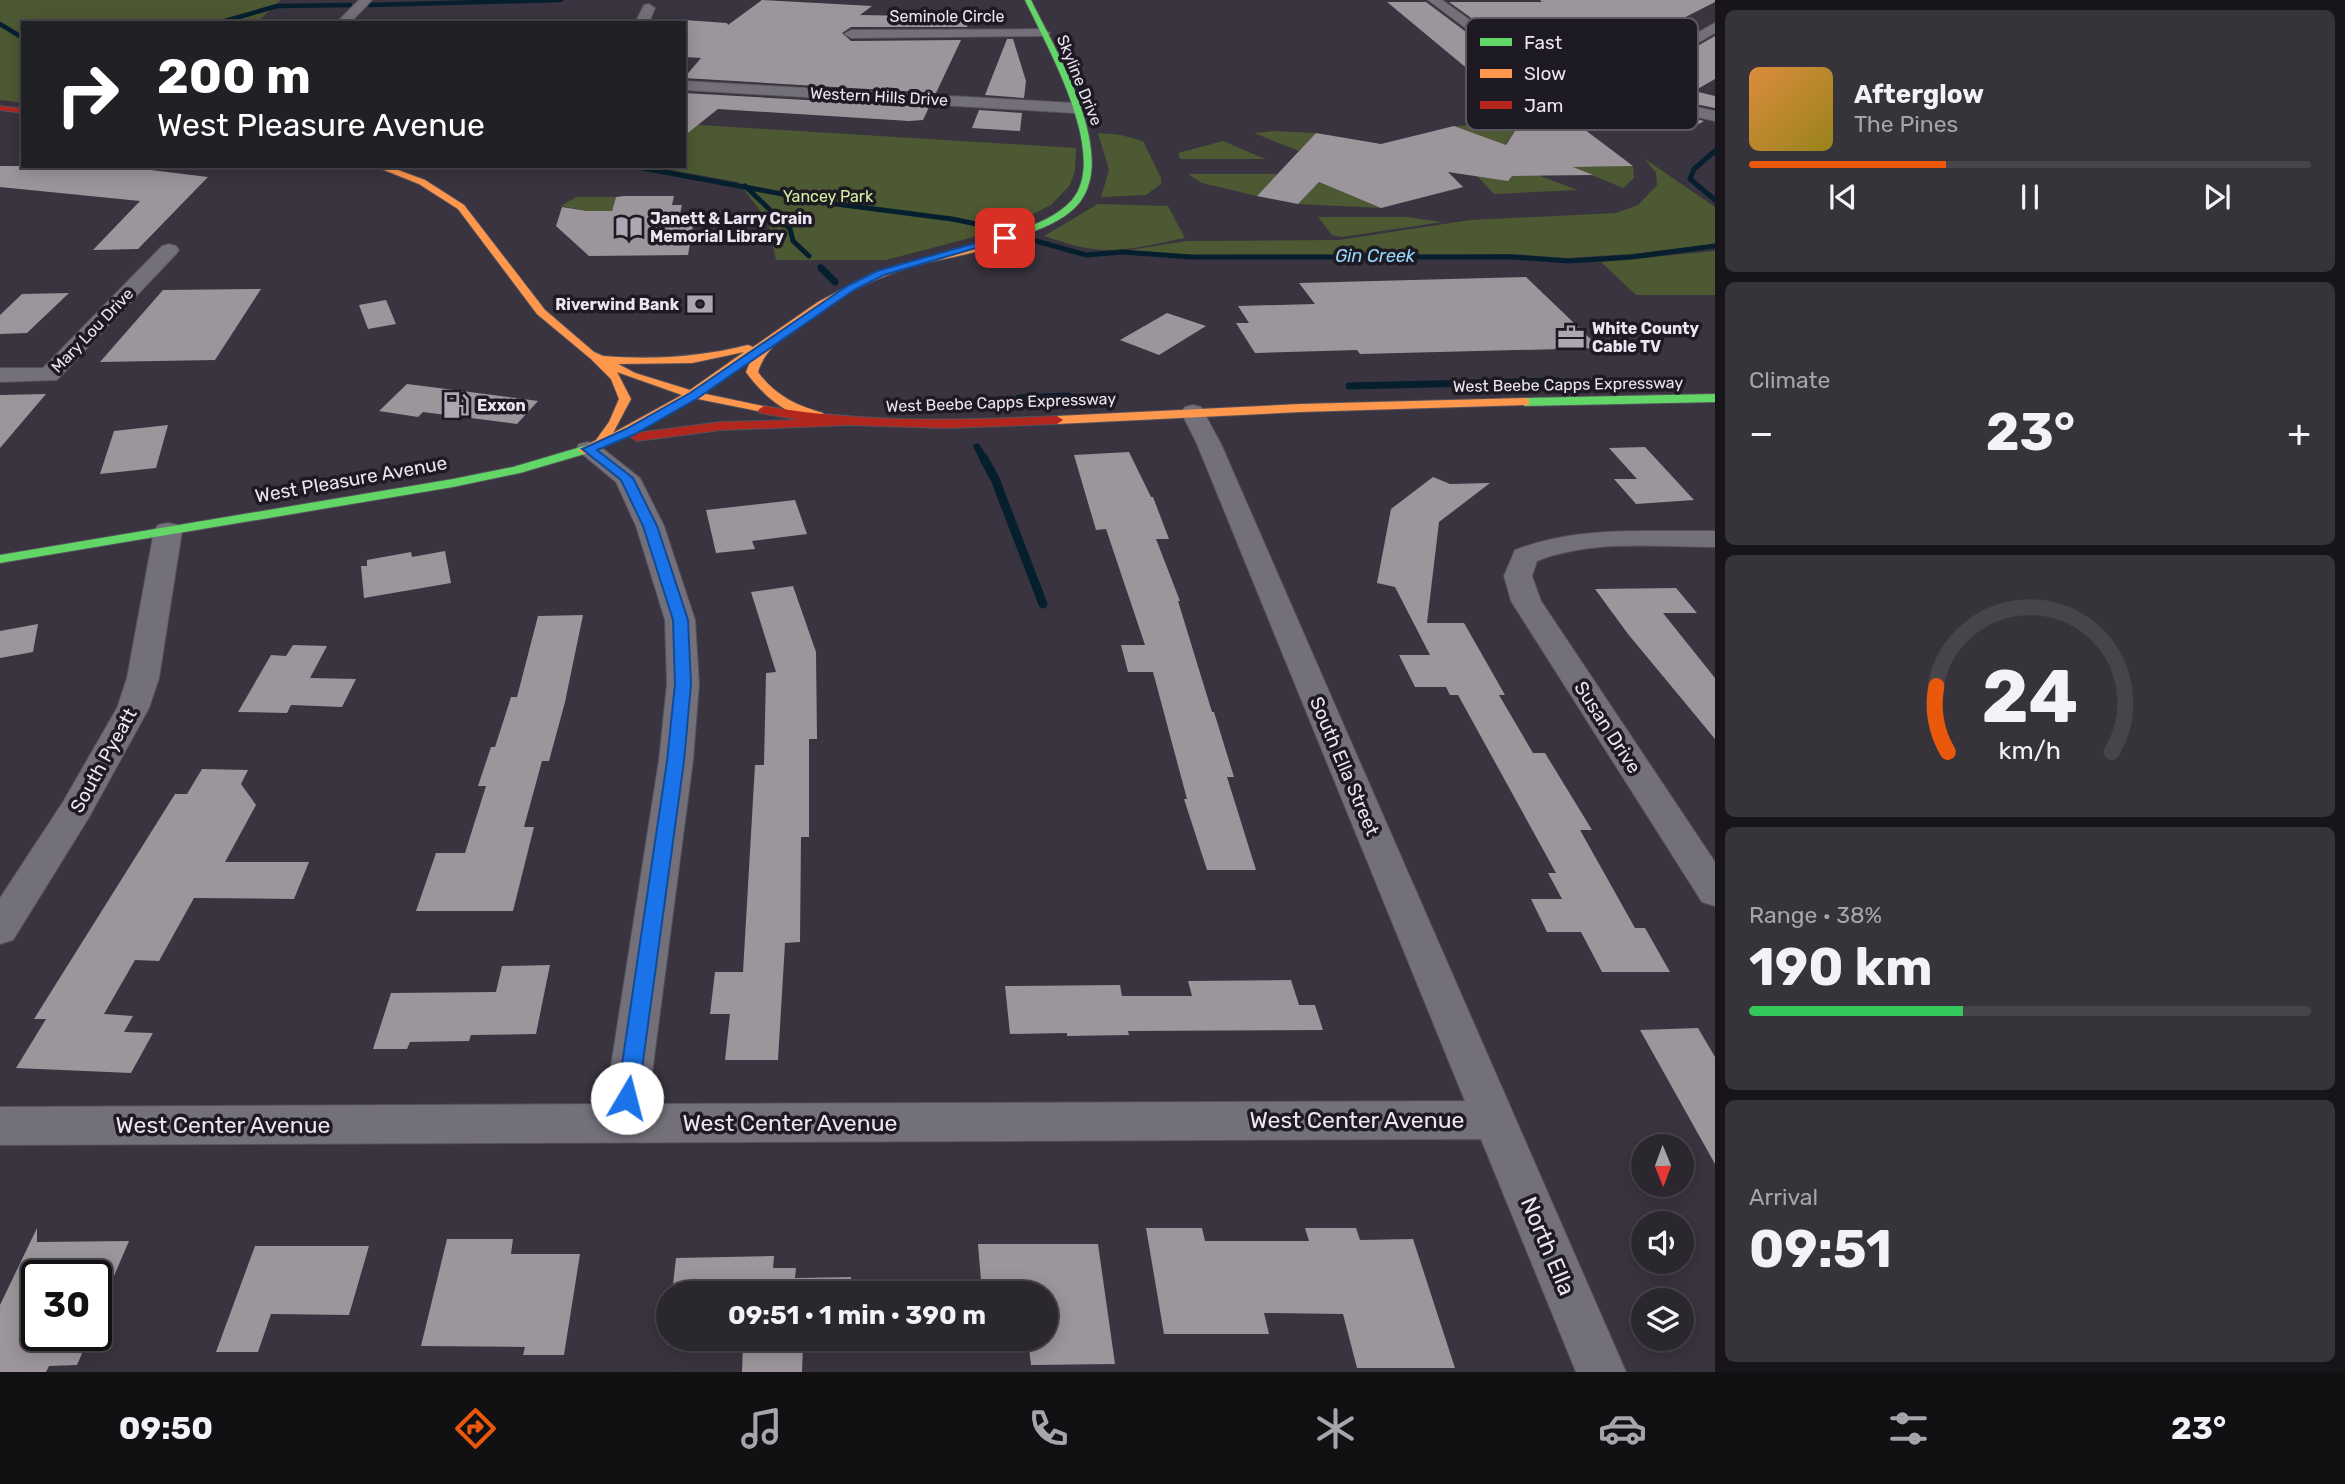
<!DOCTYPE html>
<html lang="en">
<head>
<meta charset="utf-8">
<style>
  :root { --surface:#2b272f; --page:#37333b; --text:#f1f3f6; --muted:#a6a5aa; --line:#47444b; --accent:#ea580c }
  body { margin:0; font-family:Rubik,sans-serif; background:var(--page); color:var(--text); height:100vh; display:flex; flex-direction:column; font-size:26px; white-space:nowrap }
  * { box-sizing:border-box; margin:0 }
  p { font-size:23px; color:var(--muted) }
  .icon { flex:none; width:38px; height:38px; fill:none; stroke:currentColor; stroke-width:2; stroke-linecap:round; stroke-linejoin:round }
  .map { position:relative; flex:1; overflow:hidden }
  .side { display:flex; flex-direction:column; gap:10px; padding:10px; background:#18151a; width:630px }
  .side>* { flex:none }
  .hud { position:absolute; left:21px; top:21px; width:665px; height:147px; border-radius:0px; box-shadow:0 4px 18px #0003,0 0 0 2px var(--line); background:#202124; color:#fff; overflow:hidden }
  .needle { width:46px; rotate:179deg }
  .buttons { position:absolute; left:1631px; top:1134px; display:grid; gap:14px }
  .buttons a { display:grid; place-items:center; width:63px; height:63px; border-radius:50%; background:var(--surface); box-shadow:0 4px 18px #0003,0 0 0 2px var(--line); font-size:35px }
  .speed { position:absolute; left:21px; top:1260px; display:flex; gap:14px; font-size:35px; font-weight:700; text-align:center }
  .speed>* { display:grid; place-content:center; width:91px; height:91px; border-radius:50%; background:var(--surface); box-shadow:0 4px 18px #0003,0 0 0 2px var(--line); line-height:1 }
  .speed .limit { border:4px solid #111; border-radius:10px; background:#fff; color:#111 }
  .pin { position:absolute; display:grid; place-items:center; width:60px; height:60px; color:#fff; margin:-30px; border-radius:14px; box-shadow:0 4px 10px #0006 }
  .me { position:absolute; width:77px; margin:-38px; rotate:8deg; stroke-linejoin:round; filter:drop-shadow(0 0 5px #0008) }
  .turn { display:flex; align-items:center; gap:24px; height:147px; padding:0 21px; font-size:32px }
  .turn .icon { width:91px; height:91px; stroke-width:2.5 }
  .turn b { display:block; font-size:49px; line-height:60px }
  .big { font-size:52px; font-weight:700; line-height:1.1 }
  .side .card { flex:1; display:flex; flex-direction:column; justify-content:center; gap:10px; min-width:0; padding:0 24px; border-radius:10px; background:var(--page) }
  .side .dial { align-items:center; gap:0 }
  .dial svg { height:182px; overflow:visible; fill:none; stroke:var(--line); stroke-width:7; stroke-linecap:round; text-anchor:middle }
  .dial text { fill:var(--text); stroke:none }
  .song { display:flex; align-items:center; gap:21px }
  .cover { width:84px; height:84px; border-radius:10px; background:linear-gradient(135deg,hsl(30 70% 55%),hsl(50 70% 35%)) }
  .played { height:7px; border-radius:4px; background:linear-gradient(90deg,var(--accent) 35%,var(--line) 35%) }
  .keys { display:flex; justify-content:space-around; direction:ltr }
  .heat { display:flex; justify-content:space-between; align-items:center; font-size:38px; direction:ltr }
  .charge { height:10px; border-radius:5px; background:linear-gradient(90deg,#34c759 38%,var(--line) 0) }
  .trip { position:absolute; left:656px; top:1281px; width:402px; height:70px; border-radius:35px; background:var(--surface); box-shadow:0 4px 18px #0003,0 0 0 2px var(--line); font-weight:700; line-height:70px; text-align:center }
  .menu { display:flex; height:112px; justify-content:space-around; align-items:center; background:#111013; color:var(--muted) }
  .menu .icon { width:49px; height:49px }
  .menu .active { color:var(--accent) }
  .menu b { font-size:32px; color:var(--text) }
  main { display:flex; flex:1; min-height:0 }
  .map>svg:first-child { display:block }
  .green { fill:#4d5932 }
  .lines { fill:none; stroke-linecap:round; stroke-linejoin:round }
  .stream-far3 { stroke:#061f2e; stroke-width:4.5 }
  .stream-far2 { stroke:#061f2e; stroke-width:5 }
  .stream-far1 { stroke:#061f2e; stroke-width:7 }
  .stream { stroke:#061f2e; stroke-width:9 }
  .building { fill:#9d959c }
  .street-casing { stroke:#55515b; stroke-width:2 }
  .fast-casing { stroke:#55515b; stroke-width:2 }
  .slow-casing { stroke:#55515b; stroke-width:2 }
  .jam-casing { stroke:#55515b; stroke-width:2 }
  .street { fill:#74707a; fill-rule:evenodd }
  .fast { fill:#63d668; fill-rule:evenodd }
  .slow { fill:#ff974d; fill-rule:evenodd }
  .jam { fill:#b3261e; fill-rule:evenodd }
  .route { fill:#1a73e8; stroke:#114b97; stroke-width:2 }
  .labels { text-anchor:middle; stroke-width:7; stroke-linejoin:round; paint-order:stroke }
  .far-street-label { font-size:16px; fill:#ebe5f3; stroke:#1e1a23 }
  .far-park-label { font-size:16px; fill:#d6f0a2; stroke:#1e1a23 }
  .far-poi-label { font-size:16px; font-weight:bold; fill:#ebe5f3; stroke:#1e1a23; text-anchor:start }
  .far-water-label { font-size:18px; font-style:italic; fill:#96d7fc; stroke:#1e1a23 }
  .street-label { font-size:19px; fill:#ebe5f3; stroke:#1e1a23 }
  .near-street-label { font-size:23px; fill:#ebe5f3; stroke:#1e1a23 }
  .key { fill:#1e1a23; stroke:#5c5761; stroke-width:2 }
  .key-label { font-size:19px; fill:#ebe5f3 }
</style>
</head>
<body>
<main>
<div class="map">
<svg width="1715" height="1372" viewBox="0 0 1715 1372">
  <rect width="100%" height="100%" fill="#39343f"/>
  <g class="green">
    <polygon points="0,0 281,0 256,23 23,23 23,103 0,100"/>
    <polygon points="684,124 1076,148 1075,171 1070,185 1051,205 1004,229 886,260 776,260 768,221 738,182 649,166 684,166"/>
    <polygon points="1494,125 1516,129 1505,145 1454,126"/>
    <polygon points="1274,131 1316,133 1299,151 1254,133"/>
    <polygon points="1098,133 1121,135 1143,141 1161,178 1161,184 1146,195 1101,197 1109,170"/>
    <polygon points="1223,141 1265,159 1180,159 1178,153"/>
    <polygon points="1645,159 1715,207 1715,244 1631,254 1567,258 1510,254 1190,255 1129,250 1187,241 1339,240 1470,220 1616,213 1638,205 1657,185 1656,173"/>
    <polygon points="1633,166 1634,178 1623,188 1573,167"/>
    <polygon points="1516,170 1532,173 1578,190 1494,194 1477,176"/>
    <polygon points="1188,174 1277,174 1257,196 1202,183"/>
    <polygon points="1319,182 1381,208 1298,204"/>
    <polygon points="576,197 616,197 612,211 587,211 561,206"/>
    <path d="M1098,204L1168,206L1185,238C1158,243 1130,251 1103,250C1083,249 1063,242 1044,236Z"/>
    <polygon points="1318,217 1407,217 1442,222 1342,237 1332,235"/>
    <polygon points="1715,251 1715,295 1636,295 1601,262"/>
  </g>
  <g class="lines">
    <g class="stream-far3">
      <polyline points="370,5 561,0"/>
      <polyline points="218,23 277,6 350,5"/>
      <polyline points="0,24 23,38"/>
    </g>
    <g class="stream-far2">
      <polyline points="1715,151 1694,169 1690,179 1715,200"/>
      <polyline points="632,166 836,204 952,219 1001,229"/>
      <polyline points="745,186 790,229 793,241 809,256"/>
      <polyline points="1036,241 1086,255 1122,252 1191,257 1513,257 1569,261 1632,257 1715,246"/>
      <polyline points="820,267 823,270"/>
    </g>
    <g class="stream-far1">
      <polyline points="821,268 835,282"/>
      <polyline points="1349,386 1558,381"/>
      <polyline points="1019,398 1069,396"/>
      <polyline points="977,447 984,459"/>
    </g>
    <polyline class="stream" points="983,457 995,479 1043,604"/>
  </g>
  <g class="building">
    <polygon points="762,0 872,6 860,15 971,17 967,27 851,27 842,33 851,41 961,40 936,93 684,78 701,58 684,57 684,20 727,23 728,25"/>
    <polygon points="1540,0 1715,0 1715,2 1670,25 1697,30 1599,84 1545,71 1449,2 1542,2"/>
    <polygon points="1387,2 1426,2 1533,82 1704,121 1690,129 1658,122 1652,126 1548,102 1633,166 1573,167 1593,175 1512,176 1508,181 1448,172 1463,187 1381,208 1319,182 1298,204 1257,196 1316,133 1381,144 1454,126 1506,145 1528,111 1546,101 1481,80"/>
    <polygon points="1715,36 1715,79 1694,91 1715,96 1715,108 1622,89"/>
    <polygon points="1007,39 1013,39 1026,81 1024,98 985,95"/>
    <polygon points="684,93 929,107 923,120 909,121 718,109 684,136"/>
    <polygon points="979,110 1022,113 1020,131 972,128"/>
    <polygon points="0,166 118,166 208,177 138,249 93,250 140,201 0,187"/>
    <polygon points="624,196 674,196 672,205 682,205 677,226 693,226 688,255 589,256 556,226 562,207 587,211 612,211 616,197"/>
    <polygon points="1526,277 1600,348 1360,354 1357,350 1255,353 1236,323 1249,323 1238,306 1315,304 1299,283"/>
    <polygon points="261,289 215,360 100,362 163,290"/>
    <polygon points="69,293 27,333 0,334 0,315 22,294"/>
    <polygon points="386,300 396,324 368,329 359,305"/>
    <polygon points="1167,313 1206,326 1159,355 1120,340"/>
    <polygon points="407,384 462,391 538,401 517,424 423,412 418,417 379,411"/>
    <polygon points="46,394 0,448 0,395"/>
    <polygon points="168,425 156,468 100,474 114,431"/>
    <polygon points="1645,447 1694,500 1636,504 1614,479 1637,479 1609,448"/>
    <polygon points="1129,452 1151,497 1153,497 1169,539 1156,539 1180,601 1178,601 1212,712 1214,712 1234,777 1227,777 1256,870 1207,870 1184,799 1187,799 1153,672 1128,672 1121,645 1145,645 1106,529 1096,530 1074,455"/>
    <polygon points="1433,477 1450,484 1490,483 1439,522 1427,623 1464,623 1505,695 1499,695 1533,753 1545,753 1592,830 1580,830 1635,928 1645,928 1670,972 1602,972 1581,932 1547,932 1531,899 1562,899 1548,873 1556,873 1458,695 1450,695 1446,687 1415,687 1399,655 1430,655 1395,587 1377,583 1391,509"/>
    <polygon points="795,500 807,534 752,541 755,549 716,553 706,510"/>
    <polygon points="445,551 451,583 364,598 361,566 367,566 367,560 411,552 412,557"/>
    <polygon points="793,586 816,652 817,739 809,739 809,837 801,837 800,942 785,943 778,1060 725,1060 730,1014 710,1014 715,972 743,972 755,765 764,765 766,673 776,672 751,592"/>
    <polygon points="1676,588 1697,613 1663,613 1715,678 1715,739 1628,634 1595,589"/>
    <polygon points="583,615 565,702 549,761 542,761 524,827 534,827 513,911 416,911 436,853 465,853 486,786 478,786 491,747 495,747 511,697 517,697 538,616"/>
    <polygon points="38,624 33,652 0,658 0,631"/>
    <polygon points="293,645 327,646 310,678 356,679 342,707 291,705 287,713 238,712 271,655 286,656"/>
    <polygon points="202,769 248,770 241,784 256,805 225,862 309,862 294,899 194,898 159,961 135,960 104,1014 133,1016 124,1032 153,1033 131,1073 16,1068 46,1019 34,1019 175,794 187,794"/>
    <polygon points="550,965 536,1034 471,1035 469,1041 410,1042 407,1049 373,1049 391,993 496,992 502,966"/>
    <polygon points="1291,980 1299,1005 1315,1005 1323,1030 1128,1031 1129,1035 1067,1036 1067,1033 1010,1034 1005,986 1120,985 1122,996 1192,996 1188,981"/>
    <polygon points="1698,1028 1715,1057 1715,1164 1640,1030"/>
    <polygon points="37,1228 37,1242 129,1241 114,1276 37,1276 37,1335 90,1335 77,1365 49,1366 46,1372 0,1372 0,1305"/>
    <polygon points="1146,1228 1202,1228 1205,1241 1309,1241 1305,1228 1356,1228 1360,1240 1413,1239 1455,1368 1357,1368 1343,1314 1264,1313 1269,1334 1164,1334"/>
    <polygon points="447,1239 513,1239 511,1254 580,1254 564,1355 523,1355 525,1347 421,1346"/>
    <polygon points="978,1244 1098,1244 1115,1364 1031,1365 1028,1339 1046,1339 1046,1293 982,1293"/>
    <polygon points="255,1246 369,1246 349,1315 271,1314 258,1352 216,1352"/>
    <polygon points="774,1256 773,1268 796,1268 795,1278 851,1277 851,1293 672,1293 676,1258"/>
    <polygon points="668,1332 668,1339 851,1339 851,1347 803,1348 802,1372 742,1372 743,1344 667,1345"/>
  </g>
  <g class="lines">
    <defs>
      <g id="street">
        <polygon points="359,0 372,0 350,23 336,23"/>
        <polygon points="1428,0 1442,0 1544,73 1599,87 1715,23 1715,33 1615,90 1715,111 1715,121 1569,89 1534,79"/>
        <polygon points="649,4 655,8 649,23 635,23 644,5"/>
        <polygon points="1043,29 1050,33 1048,36 851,38 844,34 851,30"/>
        <polygon points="684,81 1074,103 1082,108 1074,113 684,90"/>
        <polygon points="169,244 176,246 179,250 176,254 57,380 0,382 0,368 43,368 162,246"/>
        <polygon points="1193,405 1201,407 1221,444 1626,1372 1576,1372 1481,1139 0,1145 0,1107 605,1104 659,760 667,684 665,620 636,526 616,482 576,449 579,444 588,442 597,444 640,478 664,526 695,620 699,684 693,760 648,1104 1465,1101 1197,444 1181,412 1185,407"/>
        <polygon points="168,523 178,525 182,531 159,678 149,708 88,819 13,940 0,944 0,898 63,802 117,708 127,678 154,531 158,525"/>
        <path d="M1644,531H1715V547C1658,547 1592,539 1537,561L1532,576L1541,601L1715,862V906L1702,902L1511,601L1504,576L1515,550C1557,534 1599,531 1644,531Z"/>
      </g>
      <g id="fast">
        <path d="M1025,0H1031C1054,48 1118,151 1080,202C1064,223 1028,234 1004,241L1001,240V236C1024,228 1055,220 1072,200C1110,155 1046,45 1025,0Z"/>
        <polygon points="1715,394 1715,402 1525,406 1519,402 1525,398"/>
        <polygon points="584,446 590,450 588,453 520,473 453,487 0,563 0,555 453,479 513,467"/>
      </g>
      <g id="slow">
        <path d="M374,166H387L425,180L464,205L545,310L594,352L603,356C653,360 700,357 748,345L753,347L818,302L871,274L1001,236L1009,238C988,253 943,258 917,265C872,277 770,327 758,372C774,395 797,406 823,413V419C793,422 762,395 746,372L752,357L701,393L768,407V413L693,398L627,436L584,454L578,450L596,440L609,422L619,399L611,379L591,359L537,314L458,209L419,184ZM744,352L690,390L635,373L618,364L692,363ZM617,372L682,395L613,433L631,399Z"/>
        <polygon points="1525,398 1529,399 1529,405 1301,412 1057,424 1051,420 1057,416 1301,404"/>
      </g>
      <g id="jam">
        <polygon points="0,106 23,109 23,113 0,110"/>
        <path d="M764,406C862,423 959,421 1057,416L1063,420L1057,424L947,428L848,425L721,430L637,441L631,437L637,433L721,422L800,420L760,413L758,410Z"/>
      </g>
    </defs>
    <use href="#street" class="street-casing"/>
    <use href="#fast" class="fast-casing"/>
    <use href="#slow" class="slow-casing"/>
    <use href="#jam" class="jam-casing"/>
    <use href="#street" class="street"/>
    <use href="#fast" class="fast"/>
    <use href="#slow" class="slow"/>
    <use href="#jam" class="jam"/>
  </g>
  <polygon class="route" points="1001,236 1010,238 884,275 854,290 698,398 635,434 597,450 633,478 657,526 688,620 691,684 684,761 638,1098 635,1105 627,1107 620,1105 617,1098 667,761 675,684 673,620 643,526 621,480 582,449 626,429 690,393 847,286 877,271"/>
  <defs>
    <symbol id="library-bare" viewBox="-9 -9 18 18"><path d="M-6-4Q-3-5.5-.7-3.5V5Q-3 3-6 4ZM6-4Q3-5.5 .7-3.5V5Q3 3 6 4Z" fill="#ada7b4" stroke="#1e1a23" stroke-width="2.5" paint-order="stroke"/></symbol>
    <symbol id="bank-bare" viewBox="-9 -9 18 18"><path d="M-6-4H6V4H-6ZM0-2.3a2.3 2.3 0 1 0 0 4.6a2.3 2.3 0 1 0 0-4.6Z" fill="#ada7b4" stroke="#1e1a23" stroke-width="2.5" paint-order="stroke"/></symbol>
    <symbol id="office-bare" viewBox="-9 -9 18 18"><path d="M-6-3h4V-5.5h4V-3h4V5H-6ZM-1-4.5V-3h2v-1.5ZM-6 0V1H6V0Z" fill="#ada7b4" stroke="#1e1a23" stroke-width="2.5" paint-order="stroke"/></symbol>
    <symbol id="fuel-bare" viewBox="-9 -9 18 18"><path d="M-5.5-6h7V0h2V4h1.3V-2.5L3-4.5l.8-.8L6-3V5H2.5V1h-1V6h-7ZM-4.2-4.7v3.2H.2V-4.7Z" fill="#ada7b4" stroke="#1e1a23" stroke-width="2.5" paint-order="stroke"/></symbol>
  </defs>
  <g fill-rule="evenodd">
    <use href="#library-bare" x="610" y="208" width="38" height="38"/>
    <use href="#bank-bare" x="681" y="285" width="38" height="38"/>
    <use href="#office-bare" x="1552" y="318" width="38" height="38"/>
    <use href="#fuel-bare" x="437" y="386" width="38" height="38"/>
  </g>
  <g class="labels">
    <g class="far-street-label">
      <text x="947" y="22">Seminole Circle</text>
      <text transform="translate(1080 80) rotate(68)" y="6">Skyline Drive</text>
      <text transform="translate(879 96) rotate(3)" y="6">Western Hills Drive</text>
      <text transform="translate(92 330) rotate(-46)" y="6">Mary Lou Drive</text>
      <text transform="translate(1568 384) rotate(-1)" y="6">West Beebe Capps Expressway</text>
      <text transform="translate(1001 402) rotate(-2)" y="6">West Beebe Capps Expressway</text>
    </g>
    <g class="far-park-label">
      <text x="828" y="202">Yancey Park</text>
    </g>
    <g class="far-poi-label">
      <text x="650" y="224">Janett &amp; Larry Crain<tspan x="650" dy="18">Memorial Library</tspan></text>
      <text x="679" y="310" text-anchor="end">Riverwind Bank</text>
      <text x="1592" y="334">White County<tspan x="1592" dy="18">Cable TV</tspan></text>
      <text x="477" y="411">Exxon</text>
    </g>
    <g class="far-water-label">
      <text x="1375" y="262">Gin Creek</text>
    </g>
    <g class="street-label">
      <text transform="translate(351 479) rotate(-10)" y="7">West Pleasure Avenue</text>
      <text transform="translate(1608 727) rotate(57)" y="7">Susan Drive</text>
      <text transform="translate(103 760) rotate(-61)" y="7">South Pyeatt</text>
      <text transform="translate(1345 766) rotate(67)" y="7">South Ella Street</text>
    </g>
    <g class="near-street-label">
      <text x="1357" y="1128">West Center Avenue</text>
      <text x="790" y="1131">West Center Avenue</text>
      <text x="223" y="1133">West Center Avenue</text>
      <text transform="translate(1548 1246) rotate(67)" y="8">North Ella</text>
    </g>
  </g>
  <rect x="1466" y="18" width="232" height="112" rx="10" class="key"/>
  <rect x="1480" y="38" width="32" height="8" fill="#63d668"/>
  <rect x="1480" y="69" width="32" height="9" fill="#ff974d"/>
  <rect x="1480" y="101" width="32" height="8" fill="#b3261e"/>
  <g class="key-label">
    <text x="1524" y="49">Fast</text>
    <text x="1524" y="80">Slow</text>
    <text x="1524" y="112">Jam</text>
  </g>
</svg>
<div class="buttons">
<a><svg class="needle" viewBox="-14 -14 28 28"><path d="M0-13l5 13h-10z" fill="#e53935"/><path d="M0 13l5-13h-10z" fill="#a6a5aa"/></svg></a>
<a><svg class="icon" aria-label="sound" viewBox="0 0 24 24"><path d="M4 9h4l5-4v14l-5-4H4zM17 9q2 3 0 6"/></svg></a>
<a><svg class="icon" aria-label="layers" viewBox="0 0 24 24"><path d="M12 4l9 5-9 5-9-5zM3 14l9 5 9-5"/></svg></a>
</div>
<div class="speed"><div class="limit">30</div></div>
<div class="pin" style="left:1005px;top:238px;background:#d93025"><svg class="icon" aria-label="arrive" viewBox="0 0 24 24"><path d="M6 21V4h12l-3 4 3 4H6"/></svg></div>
<svg class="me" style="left:627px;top:1098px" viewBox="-20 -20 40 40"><circle r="19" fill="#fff"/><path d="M0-13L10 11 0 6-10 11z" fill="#1a73e8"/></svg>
<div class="trip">09:51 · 1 min · 390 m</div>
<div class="hud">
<div class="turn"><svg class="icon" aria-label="right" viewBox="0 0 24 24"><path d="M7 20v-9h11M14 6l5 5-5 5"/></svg><div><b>200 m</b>West Pleasure Avenue</div></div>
</div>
</div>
<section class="side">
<div class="card">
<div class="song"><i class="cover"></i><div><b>Afterglow</b><p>The Pines</p></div></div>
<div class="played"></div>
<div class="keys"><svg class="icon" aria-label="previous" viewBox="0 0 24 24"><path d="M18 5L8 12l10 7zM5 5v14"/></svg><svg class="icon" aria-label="pause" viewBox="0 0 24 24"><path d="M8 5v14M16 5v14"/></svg><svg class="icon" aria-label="next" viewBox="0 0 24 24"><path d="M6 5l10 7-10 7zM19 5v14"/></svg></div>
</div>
<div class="card"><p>Climate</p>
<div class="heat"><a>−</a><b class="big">23°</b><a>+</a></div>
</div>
<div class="card dial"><svg viewBox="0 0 100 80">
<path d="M14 69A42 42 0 1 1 86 69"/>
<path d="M14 69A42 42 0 0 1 9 40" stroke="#ea580c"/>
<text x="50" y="56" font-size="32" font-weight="700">24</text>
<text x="50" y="72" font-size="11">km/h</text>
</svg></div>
<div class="card"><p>Range · 38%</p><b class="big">190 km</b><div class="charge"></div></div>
<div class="card"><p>Arrival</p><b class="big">09:51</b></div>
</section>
</main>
<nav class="menu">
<b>09:50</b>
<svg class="icon active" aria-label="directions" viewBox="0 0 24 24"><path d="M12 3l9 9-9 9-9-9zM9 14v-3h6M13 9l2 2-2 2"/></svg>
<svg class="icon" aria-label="music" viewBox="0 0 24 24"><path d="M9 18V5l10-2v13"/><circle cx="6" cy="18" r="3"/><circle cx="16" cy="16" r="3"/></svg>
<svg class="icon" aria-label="phone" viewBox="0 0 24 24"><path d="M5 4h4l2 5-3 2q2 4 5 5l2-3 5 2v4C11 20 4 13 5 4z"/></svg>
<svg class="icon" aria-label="climate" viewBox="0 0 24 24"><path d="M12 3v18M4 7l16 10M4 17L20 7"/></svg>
<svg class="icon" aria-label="car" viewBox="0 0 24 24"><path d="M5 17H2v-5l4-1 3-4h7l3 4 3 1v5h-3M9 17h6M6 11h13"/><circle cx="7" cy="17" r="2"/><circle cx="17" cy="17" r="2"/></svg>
<svg class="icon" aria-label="filters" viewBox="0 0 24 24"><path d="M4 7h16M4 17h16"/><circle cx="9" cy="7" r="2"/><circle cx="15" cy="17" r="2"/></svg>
<b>23°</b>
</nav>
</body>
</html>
